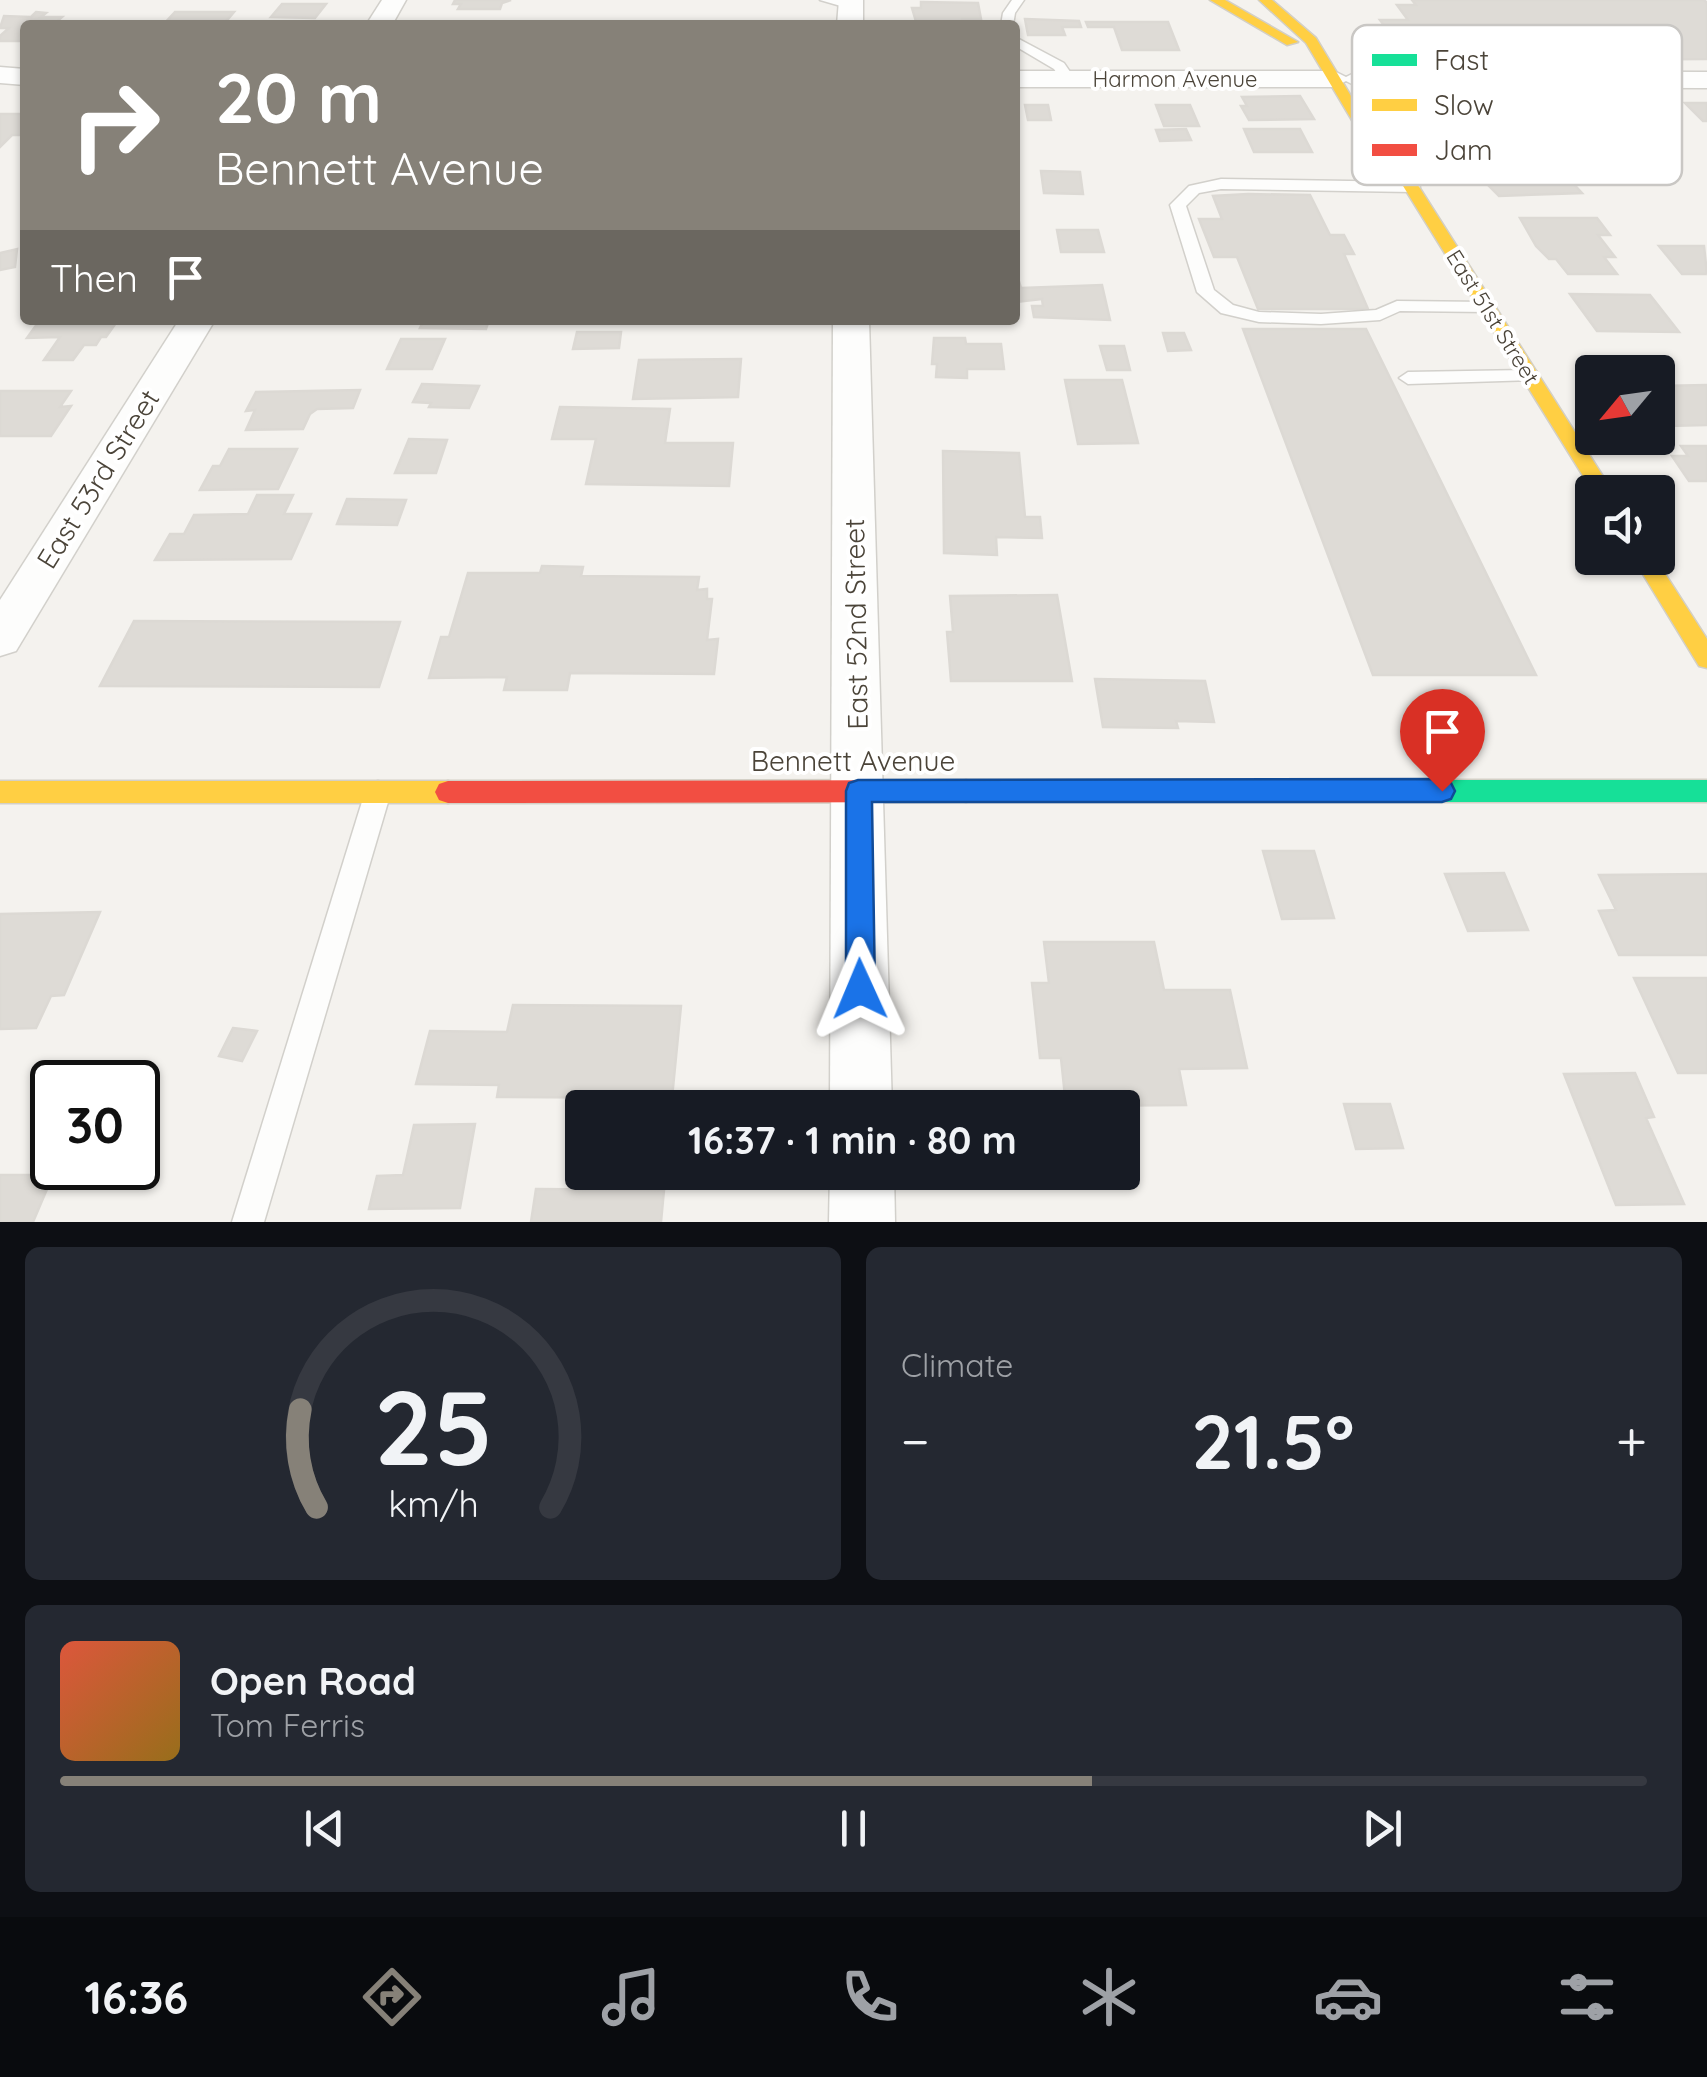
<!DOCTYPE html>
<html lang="en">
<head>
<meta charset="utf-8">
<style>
  :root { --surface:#171b24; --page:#242831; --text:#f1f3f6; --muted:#9ea1a6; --line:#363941; --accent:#868178 }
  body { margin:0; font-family:Quicksand,sans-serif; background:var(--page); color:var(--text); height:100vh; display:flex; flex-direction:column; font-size:38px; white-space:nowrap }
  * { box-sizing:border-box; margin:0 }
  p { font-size:32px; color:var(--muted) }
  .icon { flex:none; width:55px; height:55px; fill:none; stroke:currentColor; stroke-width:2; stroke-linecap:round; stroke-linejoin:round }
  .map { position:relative; height:1222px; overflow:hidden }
  .details { display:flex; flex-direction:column; gap:25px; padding:25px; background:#0d0f14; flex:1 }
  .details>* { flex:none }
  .hud { position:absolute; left:20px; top:20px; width:1000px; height:305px; border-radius:10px; box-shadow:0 2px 8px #0004; background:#868178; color:#fff; overflow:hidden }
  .needle { width:65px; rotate:241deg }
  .fabs { position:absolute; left:1575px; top:355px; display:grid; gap:20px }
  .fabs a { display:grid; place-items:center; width:100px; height:100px; border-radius:10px; background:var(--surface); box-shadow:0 2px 8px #0004; font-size:50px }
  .speed { position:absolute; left:30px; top:1060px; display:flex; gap:20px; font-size:50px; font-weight:700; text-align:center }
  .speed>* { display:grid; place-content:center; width:130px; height:130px; border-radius:50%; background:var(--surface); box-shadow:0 2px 8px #0004; line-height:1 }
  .speed .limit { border:5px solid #111; border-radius:15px; background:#fff; color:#111 }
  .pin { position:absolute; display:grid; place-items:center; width:85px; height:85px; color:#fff; margin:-102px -42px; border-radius:50% 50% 50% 0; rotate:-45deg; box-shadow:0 0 10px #0007 }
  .pin .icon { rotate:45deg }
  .me { position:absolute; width:110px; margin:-55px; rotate:359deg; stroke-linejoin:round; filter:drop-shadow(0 0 8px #0008) }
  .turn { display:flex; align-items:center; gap:35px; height:210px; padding:0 30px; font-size:45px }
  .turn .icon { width:130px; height:130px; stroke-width:2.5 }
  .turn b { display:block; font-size:70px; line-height:85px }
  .then { display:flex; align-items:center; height:95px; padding:0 30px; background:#0003; gap:20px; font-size:38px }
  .big { font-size:75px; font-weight:700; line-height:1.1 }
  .details .card { flex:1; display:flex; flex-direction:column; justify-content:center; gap:15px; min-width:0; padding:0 35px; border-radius:15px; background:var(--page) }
  .details .dial { align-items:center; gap:0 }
  .dial svg { height:260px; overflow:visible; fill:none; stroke:var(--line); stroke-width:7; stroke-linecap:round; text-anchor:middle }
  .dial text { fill:var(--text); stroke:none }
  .song { display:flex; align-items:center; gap:30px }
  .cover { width:120px; height:120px; border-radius:15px; background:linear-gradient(135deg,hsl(10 70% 55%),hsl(40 70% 35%)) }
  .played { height:10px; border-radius:5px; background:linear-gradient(90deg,var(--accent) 65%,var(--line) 65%) }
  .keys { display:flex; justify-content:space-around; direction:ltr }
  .heat { display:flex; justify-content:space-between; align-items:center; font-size:55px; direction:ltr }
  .details .tiles { flex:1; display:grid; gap:25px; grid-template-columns:1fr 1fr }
  .card:last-child { grid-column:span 2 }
  .trip { position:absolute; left:565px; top:1090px; width:575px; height:100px; border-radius:10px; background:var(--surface); box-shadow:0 2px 8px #0004; font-weight:700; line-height:100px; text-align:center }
  .menu { display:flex; height:160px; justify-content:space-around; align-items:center; background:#090b0e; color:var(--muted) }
  .menu .icon { width:70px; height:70px }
  .menu .selected { color:var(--accent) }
  .menu b { font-size:45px; color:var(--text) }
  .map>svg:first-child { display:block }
  .building { fill:#dedbd6; stroke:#dcd9d4; stroke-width:2.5 }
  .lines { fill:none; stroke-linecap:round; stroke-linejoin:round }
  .lane-casing { stroke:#d2d0cb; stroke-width:3 }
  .street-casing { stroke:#d2d0cb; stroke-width:3 }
  .fast-casing { stroke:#d3cfc5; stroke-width:3 }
  .slow-casing { stroke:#d3cfc5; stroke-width:3 }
  .jam-casing { stroke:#d3cfc5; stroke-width:3 }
  .lane { fill:#fdfdfc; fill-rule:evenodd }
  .street { fill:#fdfdfc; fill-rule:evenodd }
  .fast { fill:#16e098; fill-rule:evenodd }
  .slow { fill:#ffcf43; fill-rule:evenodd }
  .jam { fill:#f24e42; fill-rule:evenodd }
  .route { fill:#1a73e8; stroke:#114b97; stroke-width:2.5 }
  .labels { text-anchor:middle; stroke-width:8; stroke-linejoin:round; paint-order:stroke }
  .far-street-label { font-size:22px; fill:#4b4439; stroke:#fff }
  .street-label { font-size:28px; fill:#4b4439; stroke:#fff }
  .key { fill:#fff; stroke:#c9c7c4; stroke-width:2.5 }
  .key-label { font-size:28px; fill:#4b4439 }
</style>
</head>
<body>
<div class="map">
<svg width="1707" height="1222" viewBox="0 0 1707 1222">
  <rect width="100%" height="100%" fill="#f4f2ee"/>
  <g class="building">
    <polygon points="511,0 502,3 500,9 458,9 461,4 453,4 455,0"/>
    <polygon points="1412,0 1704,0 1707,3 1707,59 1411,61 1380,20 1408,20 1397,5 1416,5"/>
    <polygon points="921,2 978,3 981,19 962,19 962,25 917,25 912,8 921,8"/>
    <polygon points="282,4 326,4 315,18 271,17"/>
    <polygon points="36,12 46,13 41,17 62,17 53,25 25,25 25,41 0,41 0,36 9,28 0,28 4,16 31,17"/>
    <polygon points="175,12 234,12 223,25 163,25"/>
    <polygon points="1025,19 1079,21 1081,27 1062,27 1065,35 1028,35"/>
    <polygon points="1086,22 1168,22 1179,50 1122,50 1114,27 1088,27"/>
    <polygon points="1300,96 1314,119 1249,120 1241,106 1247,106 1242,97"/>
    <polygon points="1685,103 1707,103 1707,121 1703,121"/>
    <polygon points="1025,105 1048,105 1051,120 1028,120"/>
    <polygon points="1156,105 1190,105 1199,126 1164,126"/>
    <polygon points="0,114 25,114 25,135 12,135 0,147"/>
    <polygon points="1186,129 1191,140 1160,141 1156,130"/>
    <polygon points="1244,129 1300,129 1312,152 1254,152"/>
    <polygon points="1545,169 1554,179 1568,178 1582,193 1499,196 1480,177 1488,176 1485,172"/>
    <polygon points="1041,171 1080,172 1083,194 1044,193"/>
    <polygon points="1248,194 1310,195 1330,235 1344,235 1354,254 1344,254 1368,309 1258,309 1237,257 1214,257 1199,219 1222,219 1213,196"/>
    <polygon points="1520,218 1597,218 1610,235 1598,235 1615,257 1604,257 1617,274 1568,274 1556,259 1549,259 1536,246"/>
    <polygon points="1057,230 1098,230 1104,252 1061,252"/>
    <polygon points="1659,246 1704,246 1707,274 1682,274"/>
    <polygon points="17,249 15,267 0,270 0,253"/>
    <polygon points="1015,268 1021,288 1102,285 1110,320 1034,317 1032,306 1043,306 1042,299 1015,302"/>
    <polygon points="1570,294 1650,295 1679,332 1597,331"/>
    <polygon points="40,320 118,320 106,337 101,337 96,345 84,345 73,360 44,360 60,337 27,338"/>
    <polygon points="424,320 489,320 486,329 420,328"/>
    <polygon points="1243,329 1366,329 1536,675 1373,675"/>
    <polygon points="577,332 621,332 619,348 573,349"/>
    <polygon points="1163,333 1184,333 1191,350 1168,351"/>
    <polygon points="934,338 965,338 966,344 1001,344 1004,369 967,369 967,378 936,377 937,364 932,364"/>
    <polygon points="401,339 445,339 432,369 387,369"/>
    <polygon points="1100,346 1124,346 1130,370 1107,370"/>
    <polygon points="741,359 738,397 633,399 639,360"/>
    <polygon points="1065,380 1122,380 1138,443 1078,444"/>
    <polygon points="422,384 479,386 469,408 429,407 431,403 413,402"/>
    <polygon points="1707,385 1707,425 1667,426 1658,413 1658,386"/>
    <polygon points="360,390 353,408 317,409 310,414 303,429 246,430 255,410 246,411 256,392"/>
    <polygon points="0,391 71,391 60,407 71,406 51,436 0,436"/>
    <polygon points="560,407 670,409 665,443 733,443 729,486 586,484 596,439 552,439"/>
    <polygon points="409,439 447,440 436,473 395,473"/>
    <polygon points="1681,446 1707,446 1707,481 1689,481 1672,456 1688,456"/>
    <polygon points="229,449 297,449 278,489 200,490 213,466 220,466"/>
    <polygon points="943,451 1019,453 1025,517 1040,517 1042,538 996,537 997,555 944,553"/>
    <polygon points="257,495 293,495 284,514 311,514 291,559 155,560 170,534 184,534 194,515 248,514"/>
    <polygon points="347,499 406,500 397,525 337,524"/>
    <polygon points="542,566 583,567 581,576 699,577 697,590 707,589 707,599 712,599 707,640 718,639 714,674 570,673 567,690 504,690 507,677 429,678 441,637 449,637 468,573 540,573"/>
    <polygon points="1057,595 1072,681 951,681 947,632 953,632 950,596"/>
    <polygon points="134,621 400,622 379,687 100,686"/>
    <polygon points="1095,679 1205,681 1214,722 1176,721 1178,728 1103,727"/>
    <polygon points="1263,851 1314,851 1334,918 1282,919"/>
    <polygon points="1504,873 1528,930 1468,931 1445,874"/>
    <polygon points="1707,874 1707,955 1619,955 1599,911 1616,910 1599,875"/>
    <polygon points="100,912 64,995 51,996 36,1028 0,1029 0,914"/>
    <polygon points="1044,942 1154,942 1164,990 1230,990 1247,1068 1179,1069 1186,1105 1066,1106 1061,1058 1040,1058 1032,983 1049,983"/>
    <polygon points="1634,978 1707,978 1707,1073 1678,1073"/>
    <polygon points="513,1005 681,1006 672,1098 497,1097 499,1085 416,1084 430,1031 507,1032"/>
    <polygon points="233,1028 257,1031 242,1061 219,1056"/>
    <polygon points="1635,1073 1654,1117 1646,1118 1684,1204 1616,1205 1564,1074"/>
    <polygon points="1344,1104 1390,1104 1403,1148 1356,1149"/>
    <polygon points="475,1124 460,1208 369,1209 377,1176 403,1175 414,1125"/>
    <polygon points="0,1175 53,1175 33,1222 0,1222"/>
    <polygon points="536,1189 664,1190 661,1222 531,1222"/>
  </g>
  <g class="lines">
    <defs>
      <g id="lane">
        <polygon points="820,0 844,0 857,5 851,9"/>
        <polygon points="1012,0 1024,0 1015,13 1013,25 1001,25 1003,13"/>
        <polygon points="1015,37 1064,63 1075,79 1073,82 1063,82 1054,69 1015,46"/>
        <polygon points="1221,179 1412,182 1420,187 1412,192 1221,189 1199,193 1186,206 1214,290 1233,305 1259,312 1321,314 1376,310 1397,301 1487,302 1496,307 1487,312 1400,311 1380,320 1321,324 1259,322 1221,313 1197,292 1170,205 1189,186"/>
        <polygon points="1530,370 1537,372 1537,380 1408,384 1399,378 1408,372"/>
        <polygon points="378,781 387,784 391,792 264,1222 232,1222 365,792 369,784"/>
      </g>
      <g id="street">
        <polygon points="382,0 406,0 392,25 366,25"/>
        <polygon points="839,0 863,0 863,25 837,25"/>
        <polygon points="0,67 25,69 25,85 0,83"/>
        <polygon points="1015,71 1334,71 1346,77 1358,71 1707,72 1707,88 1358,87 1346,81 1334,87 1015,87"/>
        <polygon points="179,320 215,320 16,651 0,656 0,600"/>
        <polygon points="833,320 869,320 892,1108 830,1108"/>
        <polygon points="830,1172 894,1172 895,1222 829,1222"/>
      </g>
      <polygon id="fast" points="966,780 1707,780 1707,802 966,802 957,799 953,791 957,783"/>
      <g id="slow">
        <polygon points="1210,0 1225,0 1298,42 1287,45"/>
        <polygon points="1259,0 1272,0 1316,38 1366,121 1388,138 1613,492 1593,492 1377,144 1356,127 1306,43"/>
        <polygon points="1633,558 1655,558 1707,639 1707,668 1699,666"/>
        <polygon points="0,781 448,781 457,784 461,792 457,800 448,803 0,803"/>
      </g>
      <polygon id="jam" points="966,780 975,783 979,791 975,799 966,802 448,803 439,800 435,792 439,784 448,781"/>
    </defs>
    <use href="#lane" class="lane-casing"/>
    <use href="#street" class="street-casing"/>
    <use href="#fast" class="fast-casing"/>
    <use href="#slow" class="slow-casing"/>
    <use href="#jam" class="jam-casing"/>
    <use href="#lane" class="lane"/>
    <use href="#street" class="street"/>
    <use href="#fast" class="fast"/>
    <use href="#slow" class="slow"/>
    <use href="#jam" class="jam"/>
  </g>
  <polygon class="route" points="1442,779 1451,783 1455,791 1451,799 1442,802 872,802 875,989 871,999 860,1003 850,999 846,989 846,791 849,783 858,780"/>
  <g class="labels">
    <g class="far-street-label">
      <text x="1175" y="87">Harmon Avenue</text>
      <text transform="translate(1493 317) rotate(58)" y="8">East 51st Street</text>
    </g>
    <g class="street-label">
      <text transform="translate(98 479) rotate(-58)" y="10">East 53rd Street</text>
      <text transform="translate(856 624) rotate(-91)" y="10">East 52nd Street</text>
      <text x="853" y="771">Bennett Avenue</text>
    </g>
  </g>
  <rect x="1352" y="25" width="330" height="160" rx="15" class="key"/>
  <rect x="1372" y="54" width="45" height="12" fill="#16e098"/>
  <rect x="1372" y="99" width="45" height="12" fill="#ffcf43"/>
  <rect x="1372" y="144" width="45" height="12" fill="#f24e42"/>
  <g class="key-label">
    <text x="1434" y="70">Fast</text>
    <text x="1434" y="115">Slow</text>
    <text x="1434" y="160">Jam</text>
  </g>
</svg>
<div class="fabs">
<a><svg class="needle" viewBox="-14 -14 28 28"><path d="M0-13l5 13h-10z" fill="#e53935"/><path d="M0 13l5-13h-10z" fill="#9ea1a6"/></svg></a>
<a><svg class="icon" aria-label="sound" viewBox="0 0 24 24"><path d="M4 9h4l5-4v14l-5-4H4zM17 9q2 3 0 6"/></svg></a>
</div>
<div class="speed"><div class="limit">30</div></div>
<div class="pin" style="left:1442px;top:791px;background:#d93025"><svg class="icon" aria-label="arrive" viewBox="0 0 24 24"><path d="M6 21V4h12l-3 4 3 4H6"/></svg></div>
<svg class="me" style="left:860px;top:989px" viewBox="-20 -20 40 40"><path d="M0-17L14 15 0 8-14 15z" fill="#1a73e8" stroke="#fff" stroke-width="4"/></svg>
<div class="trip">16:37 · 1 min · 80 m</div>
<div class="hud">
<div class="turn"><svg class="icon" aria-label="right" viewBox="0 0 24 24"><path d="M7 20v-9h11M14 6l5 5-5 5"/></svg><div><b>20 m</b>Bennett Avenue</div></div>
<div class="then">Then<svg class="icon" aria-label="arrive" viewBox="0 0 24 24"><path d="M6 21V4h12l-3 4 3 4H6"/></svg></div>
</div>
</div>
<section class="details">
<div class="tiles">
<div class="card dial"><svg viewBox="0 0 100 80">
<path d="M14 69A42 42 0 1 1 86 69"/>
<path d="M14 69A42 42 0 0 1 9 39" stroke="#868178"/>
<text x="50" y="56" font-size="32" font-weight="700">25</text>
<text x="50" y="72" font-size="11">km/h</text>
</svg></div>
<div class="card"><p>Climate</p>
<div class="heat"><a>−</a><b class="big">21.5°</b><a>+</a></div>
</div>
<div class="card">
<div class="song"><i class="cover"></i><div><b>Open Road</b><p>Tom Ferris</p></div></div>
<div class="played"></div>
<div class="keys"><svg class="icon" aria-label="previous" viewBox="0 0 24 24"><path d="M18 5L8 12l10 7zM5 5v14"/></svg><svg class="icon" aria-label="pause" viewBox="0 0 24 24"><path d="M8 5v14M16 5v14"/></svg><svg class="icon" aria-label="next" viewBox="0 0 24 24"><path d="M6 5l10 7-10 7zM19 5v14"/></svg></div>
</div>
</div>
</section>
<nav class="menu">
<b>16:36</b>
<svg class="icon selected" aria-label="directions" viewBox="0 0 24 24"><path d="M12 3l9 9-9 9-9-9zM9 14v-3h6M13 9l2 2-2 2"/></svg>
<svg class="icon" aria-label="music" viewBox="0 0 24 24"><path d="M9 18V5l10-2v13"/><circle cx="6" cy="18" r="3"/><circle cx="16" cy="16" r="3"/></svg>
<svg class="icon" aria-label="phone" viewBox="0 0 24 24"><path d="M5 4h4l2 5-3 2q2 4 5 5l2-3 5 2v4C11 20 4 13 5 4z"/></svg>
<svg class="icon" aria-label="climate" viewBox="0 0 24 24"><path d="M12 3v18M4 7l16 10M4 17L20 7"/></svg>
<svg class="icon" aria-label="car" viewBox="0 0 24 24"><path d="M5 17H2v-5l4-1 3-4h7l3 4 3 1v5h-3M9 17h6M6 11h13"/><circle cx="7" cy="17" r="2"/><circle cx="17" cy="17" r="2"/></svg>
<svg class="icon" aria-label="filters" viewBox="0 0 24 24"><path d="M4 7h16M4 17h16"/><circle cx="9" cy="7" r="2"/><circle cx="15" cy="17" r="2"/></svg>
</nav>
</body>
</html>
